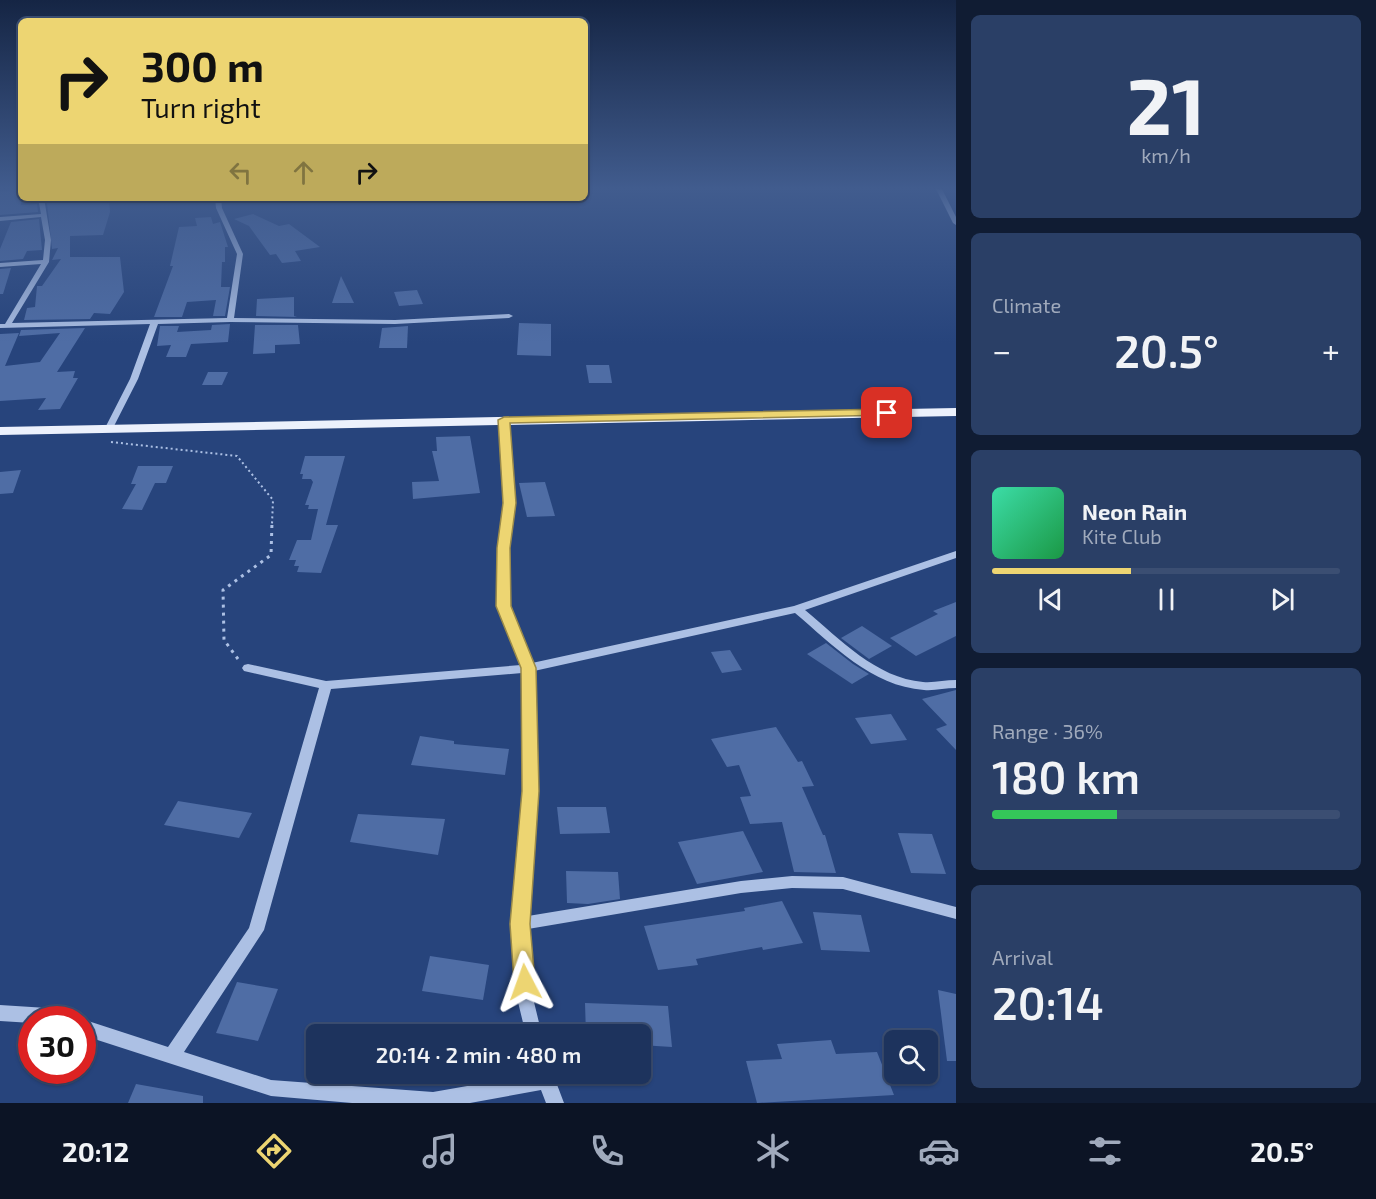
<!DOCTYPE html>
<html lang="en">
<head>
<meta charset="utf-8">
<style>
  :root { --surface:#1d335d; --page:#2a3f66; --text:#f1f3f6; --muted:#a0aabc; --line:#3b4e72; --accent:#edd572 }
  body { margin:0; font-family:"Exo 2",sans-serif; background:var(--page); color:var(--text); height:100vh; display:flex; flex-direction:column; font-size:22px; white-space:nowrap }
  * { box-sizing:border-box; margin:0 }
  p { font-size:20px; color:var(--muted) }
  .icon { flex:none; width:33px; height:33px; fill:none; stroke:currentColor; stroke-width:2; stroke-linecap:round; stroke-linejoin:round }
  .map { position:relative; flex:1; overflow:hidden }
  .panel { display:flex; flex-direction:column; gap:15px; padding:15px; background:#101c33; width:420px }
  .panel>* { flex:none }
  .hud { position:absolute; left:18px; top:18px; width:570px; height:183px; border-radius:9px; box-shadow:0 2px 4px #0004,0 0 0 2px var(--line); background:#edd572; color:#111; overflow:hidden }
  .buttons { position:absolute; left:884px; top:1030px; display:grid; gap:12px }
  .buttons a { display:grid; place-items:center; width:54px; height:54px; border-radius:9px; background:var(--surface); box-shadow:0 2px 4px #0004,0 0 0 2px var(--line); font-size:30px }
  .speed { position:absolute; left:18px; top:1006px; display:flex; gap:12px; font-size:30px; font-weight:700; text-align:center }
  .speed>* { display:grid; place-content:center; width:78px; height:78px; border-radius:50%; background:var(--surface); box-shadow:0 2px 4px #0004,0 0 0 2px var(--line); line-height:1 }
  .speed .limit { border:9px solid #d22; background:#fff; color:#111 }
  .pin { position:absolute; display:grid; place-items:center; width:51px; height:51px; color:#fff; margin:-26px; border-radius:12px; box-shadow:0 3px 9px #0006 }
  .me { position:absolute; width:66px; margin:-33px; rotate:356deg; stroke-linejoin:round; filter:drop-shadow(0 0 4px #0008) }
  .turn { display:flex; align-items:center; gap:21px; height:126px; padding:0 24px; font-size:27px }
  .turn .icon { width:78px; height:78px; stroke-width:2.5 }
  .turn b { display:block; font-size:42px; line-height:51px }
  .lanes { display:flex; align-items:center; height:57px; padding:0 24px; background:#0003; justify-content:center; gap:30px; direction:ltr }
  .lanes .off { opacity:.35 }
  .big { font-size:45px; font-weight:600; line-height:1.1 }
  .panel .widget { flex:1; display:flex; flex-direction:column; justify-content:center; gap:9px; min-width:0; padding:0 21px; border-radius:9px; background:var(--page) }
  .panel .dial { align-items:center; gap:0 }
  .dial b { font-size:78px; line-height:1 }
  .song { display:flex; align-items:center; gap:18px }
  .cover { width:72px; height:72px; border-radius:9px; background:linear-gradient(135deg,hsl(160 70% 55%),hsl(140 70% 35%)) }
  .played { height:6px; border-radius:3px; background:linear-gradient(90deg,var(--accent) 40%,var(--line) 40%) }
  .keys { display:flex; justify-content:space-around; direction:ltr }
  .heat { display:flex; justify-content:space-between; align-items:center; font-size:33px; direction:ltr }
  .charge { height:9px; border-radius:4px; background:linear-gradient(90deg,#34c759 36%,var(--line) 0) }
  .trip { position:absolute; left:306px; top:1024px; width:345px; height:60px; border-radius:9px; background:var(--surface); box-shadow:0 2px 4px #0004,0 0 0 2px var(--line); font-weight:600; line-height:60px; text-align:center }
  .tabs { display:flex; height:96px; justify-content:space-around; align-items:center; background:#0c1425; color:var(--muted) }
  .tabs .icon { width:42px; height:42px }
  .tabs .current { color:var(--accent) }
  .tabs b { font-size:27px; color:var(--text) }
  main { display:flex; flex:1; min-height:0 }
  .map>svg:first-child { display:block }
  .building { fill:#4f6da5 }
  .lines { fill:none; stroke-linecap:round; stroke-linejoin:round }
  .path-far1 { stroke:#acc0e4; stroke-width:2; stroke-dasharray:2 3; stroke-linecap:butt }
  .path { stroke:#acc0e4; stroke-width:3; stroke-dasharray:3 5; stroke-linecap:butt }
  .minor { fill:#acc0e4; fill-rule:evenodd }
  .major { fill:#ecf1fc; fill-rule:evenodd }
  .route { fill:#edd572; stroke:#9a8a4a; stroke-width:1.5 }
</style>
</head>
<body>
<main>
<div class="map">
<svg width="956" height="1103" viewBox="0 0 956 1103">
  <rect width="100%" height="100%" fill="#27447c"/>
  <g class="building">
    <polygon points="21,189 21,205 37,204 38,212 0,215 0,192"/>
    <polygon points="71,198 109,199 110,212 103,235 70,236 70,257 120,257 124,292 110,314 94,313 90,319 24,320 27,308 35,307 37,286 42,286 61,259 52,260 58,248 52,249 47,203 71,202"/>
    <polygon points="253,214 279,226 289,224 320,247 295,251 301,261 282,263 276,254 270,255 249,226 234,219"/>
    <polygon points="211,217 213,224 220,222 228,247 225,247 225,262 222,262 221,287 230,287 225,316 213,316 216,300 187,302 182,317 154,317 173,266 170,266 179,227 197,226 195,218"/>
    <polygon points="39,219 42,250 27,251 23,259 0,261 0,249 11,222"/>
    <polygon points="11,268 3,294 0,294 0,269"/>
    <polygon points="341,276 354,303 332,303"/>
    <polygon points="417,290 423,304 399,306 394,292"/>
    <polygon points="294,297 294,316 297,317 256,316 257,299"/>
    <polygon points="519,323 551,324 551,356 517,355"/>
    <polygon points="230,324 228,342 191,344 186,357 166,357 171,345 157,346 160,326 179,326 177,332 211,330 212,325"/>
    <polygon points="255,325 298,325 300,344 275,345 275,353 253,354"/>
    <polygon points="408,326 407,348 379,348 382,328"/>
    <polygon points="85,328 57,372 75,371 73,378 78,378 60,409 38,410 46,398 0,401 0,334 19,333 5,366 40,362 60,333 19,336 21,330"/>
    <polygon points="586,365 609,365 612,383 589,383"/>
    <polygon points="208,372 228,372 222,385 202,385"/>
    <polygon points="470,436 480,493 413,499 412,482 439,481 432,451 437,451 436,437"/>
    <polygon points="305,456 345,456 326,525 338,525 321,573 297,572 299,566 294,566 296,560 289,560 297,540 311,540 318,509 308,509 309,505 305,505 313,482 311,479 302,479 303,474 300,474"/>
    <polygon points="138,466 173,466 166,483 155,483 142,510 122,509 136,484 131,484"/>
    <polygon points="21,470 13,493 0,494 0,472"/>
    <polygon points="545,482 555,516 527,517 519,483"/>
    <polygon points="956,602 956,636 916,656 890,638 938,614 933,611"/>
    <polygon points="862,626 892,646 869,659 841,638"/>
    <polygon points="826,643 853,664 869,674 852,684 807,654"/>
    <polygon points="730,650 742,670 722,673 711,652"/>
    <polygon points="956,690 956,750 936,729 947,725 922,699"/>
    <polygon points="891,714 907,740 871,744 855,718"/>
    <polygon points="776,727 798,762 802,761 814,786 802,787 823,835 825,835 836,873 794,872 782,822 750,824 740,797 751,796 739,765 727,767 711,739"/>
    <polygon points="420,736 454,741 454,744 509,749 505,775 411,765"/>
    <polygon points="178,801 252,813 239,838 164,825"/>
    <polygon points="557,807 606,807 610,833 560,834"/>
    <polygon points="358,814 445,819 438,855 350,842"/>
    <polygon points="743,831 763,872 697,884 678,842"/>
    <polygon points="898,833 932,834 946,874 911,873"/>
    <polygon points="566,871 618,872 620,899 588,904 567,903"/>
    <polygon points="782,901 803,943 763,950 762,947 696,959 698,965 658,970 644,926 745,911 744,908"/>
    <polygon points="813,912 861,915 870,952 821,950"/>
    <polygon points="430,956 489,965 483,1000 422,991"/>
    <polygon points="237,982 278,989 258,1041 216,1033"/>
    <polygon points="938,990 956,994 956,1061 947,1061"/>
    <polygon points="585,1003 668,1006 672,1047 640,1045 640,1035 586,1035"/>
    <polygon points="831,1040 836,1054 877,1052 894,1095 757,1103 746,1061 782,1059 777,1044"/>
    <polygon points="136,1084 203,1096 203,1103 128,1103"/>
  </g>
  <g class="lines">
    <polyline class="path-far1" points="111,442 237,456 273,500 272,524"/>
    <polyline class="path" points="238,659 224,640 223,590 271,555 272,522"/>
    <g class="minor">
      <polygon points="936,189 942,189 956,217 956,225 953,223"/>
      <polygon points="38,198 44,198 51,240 49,262 12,323 227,318 237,254 216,208 215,198 221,198 222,208 243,254 234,318 395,320 509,314 513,316 509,318 395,324 230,322 158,324 138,379 113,428 109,431 106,430 105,428 130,379 150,324 0,328 0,324 5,324 41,264 0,267 0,263 43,260 45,240 41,217 0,221 0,217 41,214"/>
      <path d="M504,417L508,420L514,503L509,548V607L532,663L794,606L956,551V558L805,610C840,639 876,678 923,682C934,683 945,680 956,680V688C945,688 934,691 924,690C871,686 833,645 795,613L534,671L538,791L528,916L741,881L792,876L843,877L956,907V919L843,889L792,888L741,893L528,929L534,1002L542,1035H526L518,1002L512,924L524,791L522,673L331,689L264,930L184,1052L271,1080L433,1092L535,1074H553L564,1103H546L541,1090L470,1103H352L271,1096L82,1035V1020H80L82,1019L168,1047L249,928L319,688L244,671L242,668L244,665L248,664L326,681L521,665L497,607L499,548L504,503L500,420Z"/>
      <polygon points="0,1005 47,1008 66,1015 68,1020 32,1020 32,1023 0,1021"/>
    </g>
    <polygon class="major" points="956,408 956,416 0,435 0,427"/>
  </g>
  <linearGradient id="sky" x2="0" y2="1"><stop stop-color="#152544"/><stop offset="0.55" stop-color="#415c8e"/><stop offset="1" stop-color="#415c8e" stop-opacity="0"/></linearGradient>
  <rect width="956" height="343" fill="url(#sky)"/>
  <polygon class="route" points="887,409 892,413 891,415 510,423 516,503 510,548 511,606 536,668 539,791 530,924 535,982 532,989 525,992 517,989 514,982 510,924 522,791 521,668 496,606 497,548 503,503 498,420 504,417"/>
</svg>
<div class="buttons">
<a><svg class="icon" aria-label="search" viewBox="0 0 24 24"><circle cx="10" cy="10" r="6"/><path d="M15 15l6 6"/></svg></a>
</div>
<div class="speed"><div class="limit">30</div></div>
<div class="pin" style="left:887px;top:413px;background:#d93025"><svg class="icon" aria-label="arrive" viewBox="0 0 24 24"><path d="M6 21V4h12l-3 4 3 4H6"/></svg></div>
<svg class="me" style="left:525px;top:982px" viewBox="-20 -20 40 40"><path d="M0-17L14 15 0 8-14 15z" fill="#edd572" stroke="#fff" stroke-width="4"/></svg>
<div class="trip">20:14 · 2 min · 480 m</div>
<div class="hud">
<div class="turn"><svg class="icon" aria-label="right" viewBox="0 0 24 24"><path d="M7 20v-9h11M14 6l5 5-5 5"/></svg><div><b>300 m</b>Turn right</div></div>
<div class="lanes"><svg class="icon off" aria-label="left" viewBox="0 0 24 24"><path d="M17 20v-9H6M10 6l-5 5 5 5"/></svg><svg class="icon off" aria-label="ahead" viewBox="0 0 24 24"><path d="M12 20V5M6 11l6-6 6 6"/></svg><svg class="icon" aria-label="right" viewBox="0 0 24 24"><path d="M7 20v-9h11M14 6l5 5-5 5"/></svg></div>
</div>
</div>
<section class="panel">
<div class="widget dial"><b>21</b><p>km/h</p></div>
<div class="widget"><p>Climate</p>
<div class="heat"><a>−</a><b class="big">20.5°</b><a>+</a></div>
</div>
<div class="widget">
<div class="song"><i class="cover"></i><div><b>Neon Rain</b><p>Kite Club</p></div></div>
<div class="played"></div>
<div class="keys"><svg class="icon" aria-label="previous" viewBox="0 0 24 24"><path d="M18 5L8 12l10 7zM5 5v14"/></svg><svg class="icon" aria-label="pause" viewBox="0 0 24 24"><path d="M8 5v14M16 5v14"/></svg><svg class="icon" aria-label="next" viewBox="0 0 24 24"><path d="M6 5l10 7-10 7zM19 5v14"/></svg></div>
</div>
<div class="widget"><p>Range · 36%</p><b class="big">180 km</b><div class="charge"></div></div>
<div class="widget"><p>Arrival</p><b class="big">20:14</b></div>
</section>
</main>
<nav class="tabs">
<b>20:12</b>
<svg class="icon current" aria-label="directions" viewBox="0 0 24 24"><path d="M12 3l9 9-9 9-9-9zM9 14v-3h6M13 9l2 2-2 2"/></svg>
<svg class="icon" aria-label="music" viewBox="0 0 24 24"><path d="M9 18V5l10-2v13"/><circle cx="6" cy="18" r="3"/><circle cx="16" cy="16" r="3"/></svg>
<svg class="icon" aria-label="phone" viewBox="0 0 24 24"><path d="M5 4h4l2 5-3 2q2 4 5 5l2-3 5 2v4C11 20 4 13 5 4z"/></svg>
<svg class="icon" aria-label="climate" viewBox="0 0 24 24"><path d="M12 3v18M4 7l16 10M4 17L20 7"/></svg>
<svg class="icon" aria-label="car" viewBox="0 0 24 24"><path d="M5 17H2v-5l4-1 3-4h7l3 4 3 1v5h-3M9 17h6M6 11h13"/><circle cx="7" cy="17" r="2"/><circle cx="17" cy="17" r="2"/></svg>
<svg class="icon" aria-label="filters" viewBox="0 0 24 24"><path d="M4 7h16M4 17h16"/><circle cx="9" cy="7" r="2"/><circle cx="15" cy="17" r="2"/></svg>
<b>20.5°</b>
</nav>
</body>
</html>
